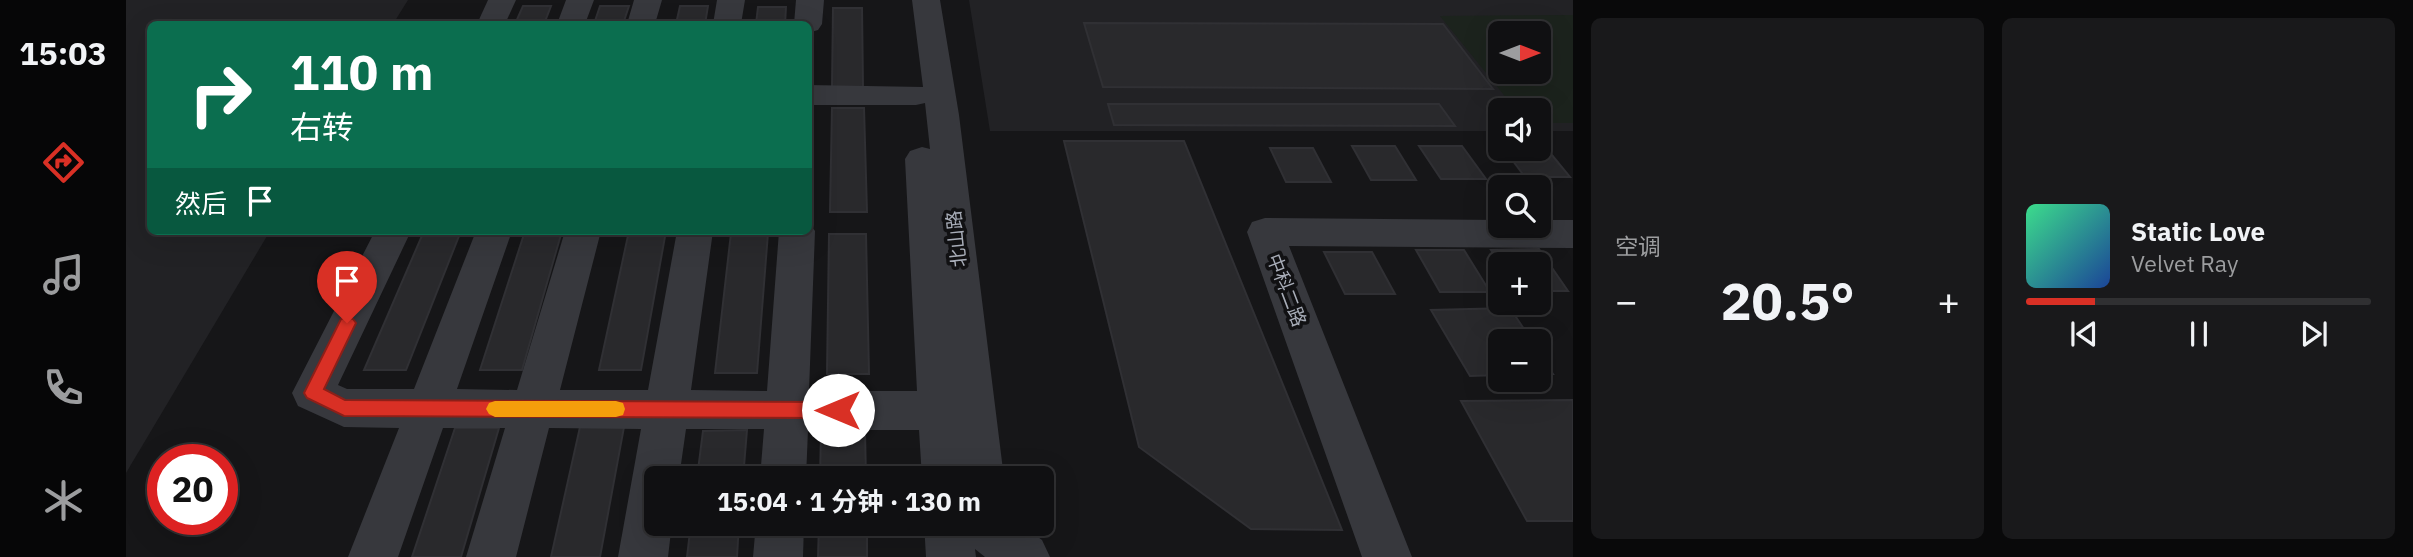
<!DOCTYPE html>
<html lang="zh">
<head>
<meta charset="utf-8">
<style>
  :root { --surface:#101012; --page:#19191b; --text:#f1f3f6; --muted:#9c9d9f; --line:#303032; --accent:#d93025 }
  body { margin:0; font-family:"IBM Plex Sans","Noto Sans SC",sans-serif; background:var(--page); color:var(--text); height:100vh; display:flex; flex-direction:column; font-size:26px; white-space:nowrap }
  * { box-sizing:border-box; margin:0 }
  p { font-size:23px; color:var(--muted) }
  .icon { flex:none; width:38px; height:38px; fill:none; stroke:currentColor; stroke-width:2; stroke-linecap:round; stroke-linejoin:round }
  .map { position:relative; flex:1; overflow:hidden }
  .side { display:flex; flex-direction:column; gap:18px; padding:18px; background:#09090a; width:840px }
  .side>* { flex:none }
  .banner { position:absolute; left:21px; top:21px; width:665px; height:214px; border-radius:10px; box-shadow:0 7px 28px #0002,0 0 0 2px var(--line); background:#0b6e4f; color:#fff; overflow:hidden }
  .needle { width:46px; rotate:90deg }
  .controls { position:absolute; left:1362px; top:21px; display:grid; gap:14px }
  .controls a { display:grid; place-items:center; width:63px; height:63px; border-radius:10px; background:var(--surface); box-shadow:0 7px 28px #0002,0 0 0 2px var(--line); font-size:35px }
  .speed { position:absolute; left:21px; top:444px; display:flex; gap:14px; font-size:35px; font-weight:700; text-align:center }
  .speed>* { display:grid; place-content:center; width:91px; height:91px; border-radius:50%; background:var(--surface); box-shadow:0 7px 28px #0002,0 0 0 2px var(--line); line-height:1 }
  .speed .limit { border:10px solid #d22; background:#fff; color:#111 }
  .pin { position:absolute; display:grid; place-items:center; width:60px; height:60px; color:#fff; margin:-72px -30px; border-radius:50% 50% 50% 0; rotate:-45deg; box-shadow:0 0 7px #0007 }
  .pin .icon { rotate:45deg }
  .me { position:absolute; width:77px; margin:-38px; rotate:270deg; stroke-linejoin:round; filter:drop-shadow(0 0 5px #0008) }
  .turn { display:flex; align-items:center; gap:24px; height:147px; padding:0 28px; font-size:32px }
  .turn .icon { width:91px; height:91px; stroke-width:2.5 }
  .turn b { display:block; font-size:49px; line-height:60px }
  .then { display:flex; align-items:center; height:66px; padding:0 28px; background:#0003; gap:14px; font-size:26px }
  .big { font-size:52px; font-weight:700; line-height:1.1 }
  .side .card { flex:1; display:flex; flex-direction:column; justify-content:center; gap:10px; min-width:0; padding:0 24px; border-radius:10px; background:var(--page) }
  .song { display:flex; align-items:center; gap:21px }
  .cover { width:84px; height:84px; border-radius:10px; background:linear-gradient(135deg,hsl(150 70% 55%),hsl(220 70% 35%)) }
  .played { height:7px; border-radius:4px; background:linear-gradient(90deg,var(--accent) 20%,var(--line) 20%) }
  .keys { display:flex; justify-content:space-around; direction:ltr }
  .heat { display:flex; justify-content:space-between; align-items:center; font-size:38px; direction:ltr }
  .side .tiles { flex:1; display:grid; gap:18px; grid-template-columns:repeat(2,1fr) }
  .trip { position:absolute; left:518px; top:466px; width:410px; height:70px; border-radius:10px; background:var(--surface); box-shadow:0 7px 28px #0002,0 0 0 2px var(--line); font-weight:700; line-height:70px; text-align:center }
  main { display:flex; flex:1; min-height:0 }
  .dock { display:flex; flex-direction:column; width:126px; justify-content:space-around; align-items:center; background:#060607; color:var(--muted) }
  .dock .icon { width:49px; height:49px }
  .dock .active { color:var(--accent) }
  .dock b { font-size:32px; color:var(--text) }
  .map>svg:first-child { display:block }
  .built { fill:#222225; fill-rule:evenodd }
  .green { fill:#1c231d; fill-rule:evenodd }
  .building { fill:#29292c; stroke:#303034; stroke-width:2 }
  .lines { fill:none; stroke-linecap:round; stroke-linejoin:round }
  .minor { fill:#37383d; fill-rule:evenodd }
  .route { fill:#d93025; stroke:#8d1f18; stroke-width:2 }
  .slow { fill:#f59e0b }
  .labels { text-anchor:middle; stroke-width:7; stroke-linejoin:round; paint-order:stroke }
  .street-label { font-size:19px; fill:#a8adb8; stroke:#111113 }
</style>
</head>
<body>
<main>
<nav class="dock">
<b>15:03</b>
<svg class="icon active" aria-label="directions" viewBox="0 0 24 24"><path d="M12 3l9 9-9 9-9-9zM9 14v-3h6M13 9l2 2-2 2"/></svg>
<svg class="icon" aria-label="music" viewBox="0 0 24 24"><path d="M9 18V5l10-2v13"/><circle cx="6" cy="18" r="3"/><circle cx="16" cy="16" r="3"/></svg>
<svg class="icon" aria-label="phone" viewBox="0 0 24 24"><path d="M5 4h4l2 5-3 2q2 4 5 5l2-3 5 2v4C11 20 4 13 5 4z"/></svg>
<svg class="icon" aria-label="climate" viewBox="0 0 24 24"><path d="M12 3v18M4 7l16 10M4 17L20 7"/></svg>
</nav>
<div class="map">
<svg width="1447" height="557" viewBox="0 0 1447 557">
  <rect width="100%" height="100%" fill="#161618"/>
  <g class="built">
    <polygon points="0,0 282,0 267,24 24,24 24,231 144,231 0,473"/>
    <path d="M843,0H1447V131H1412V110H1374V131H864ZM1374,33H1412V72H1374Z"/>
  </g>
  <path class="green" d="M1447,15V123H1412V110H1390L1314,16ZM1374,33H1412V72H1374Z"/>
  <g class="building">
    <polygon points="397,6 425,6 418,24 389,24"/>
    <polygon points="474,6 503,6 497,24 468,24"/>
    <polygon points="554,6 582,6 579,24 550,24"/>
    <polygon points="632,7 660,7 659,24 630,24"/>
    <polygon points="707,8 736,8 737,87 706,87"/>
    <polygon points="958,23 1317,24 1367,89 977,87"/>
    <polygon points="982,104 1313,104 1329,126 988,125"/>
    <polygon points="706,108 738,108 741,212 704,212"/>
    <polygon points="938,141 1058,141 1216,530 1125,529 1013,447"/>
    <polygon points="1412,144 1417,144 1444,177 1399,177 1378,149 1412,149"/>
    <polygon points="1226,146 1269,146 1290,180 1245,180"/>
    <polygon points="1293,146 1336,146 1360,179 1315,179"/>
    <polygon points="1144,148 1187,148 1205,182 1160,182"/>
    <polygon points="298,231 335,231 280,370 238,370"/>
    <polygon points="399,231 436,231 396,370 354,370"/>
    <polygon points="503,231 540,231 515,370 473,370"/>
    <polygon points="605,233 642,233 631,373 589,373"/>
    <polygon points="703,234 740,234 743,374 701,374"/>
    <polygon points="1413,249 1442,291 1412,291 1412,264 1374,264 1365,250"/>
    <polygon points="1290,250 1338,250 1364,292 1314,292"/>
    <polygon points="1198,252 1246,252 1269,294 1219,294"/>
    <polygon points="1384,308 1406,341 1374,341 1374,375 1344,376 1305,310"/>
    <polygon points="1412,351 1427,374 1412,374"/>
    <polygon points="1447,400 1447,521 1401,521 1335,401"/>
    <polygon points="454,427 498,427 474,557 425,557"/>
    <polygon points="329,428 373,428 335,557 286,557"/>
    <polygon points="621,430 617,478 571,478 577,431"/>
    <polygon points="739,431 740,478 694,478 695,432"/>
    <polygon points="565,523 613,523 611,557 561,557"/>
    <polygon points="693,523 741,523 741,557 692,557"/>
  </g>
  <g class="lines">
    <g class="minor">
      <polygon points="362,0 390,0 379,24 351,24"/>
      <polygon points="440,0 468,0 459,24 431,24"/>
      <polygon points="508,0 536,0 529,24 501,24"/>
      <polygon points="591,0 619,0 615,24 587,24"/>
      <polygon points="670,0 698,0 696,24 692,30 682,33 682,24 668,24"/>
      <polygon points="786,0 814,0 833,115 878,478 796,478 793,430 682,430 680,478 634,478 638,429 560,429 553,478 530,478 530,523 546,523 542,557 492,557 515,429 423,428 390,557 340,557 379,428 317,428 272,557 222,557 273,428 218,427 172,406 166,393 249,231 285,231 212,385 221,389 288,389 350,231 386,231 331,389 391,390 439,231 475,231 434,390 522,390 551,231 587,231 565,390 641,391 653,231 682,231 682,221 689,231 683,391 791,391 779,159 784,151 796,147 804,149 799,103 790,105 682,105 682,85 797,87"/>
      <polygon points="1139,218 1374,220 1374,226 1412,226 1412,220 1447,220 1447,248 1163,246 1286,557 1236,557 1121,232 1126,222"/>
      <polygon points="630,523 678,523 677,557 627,557"/>
      <polygon points="798,523 893,523 916,540 924,557 859,557 849,549 850,557 800,557"/>
    </g>
  </g>
  <polygon class="route" points="221,317 227,319 230,323 198,389 219,400 712,402 718,405 721,410 718,416 712,418 218,416 181,398 178,393 215,319"/>
  <polygon class="slow" points="369,401 490,401 497,403 499,409 497,415 490,417 369,417 363,414 360,409 363,403"/>
  <g class="labels">
    <g class="street-label">
      <text transform="translate(830 239) rotate(-96)" y="7">北山路</text>
      <text transform="translate(1161 290) rotate(69)" y="7">中科二路</text>
    </g>
  </g>
</svg>
<div class="controls">
<a><svg class="needle" viewBox="-14 -14 28 28"><path d="M0-13l5 13h-10z" fill="#e53935"/><path d="M0 13l5-13h-10z" fill="#9c9d9f"/></svg></a>
<a><svg class="icon" aria-label="sound" viewBox="0 0 24 24"><path d="M4 9h4l5-4v14l-5-4H4zM17 9q2 3 0 6"/></svg></a>
<a><svg class="icon" aria-label="search" viewBox="0 0 24 24"><circle cx="10" cy="10" r="6"/><path d="M15 15l6 6"/></svg></a>
<a>+</a>
<a>−</a>
</div>
<div class="speed"><div class="limit">20</div></div>
<div class="pin" style="left:221px;top:323px;background:#d93025"><svg class="icon" aria-label="arrive" viewBox="0 0 24 24"><path d="M6 21V4h12l-3 4 3 4H6"/></svg></div>
<svg class="me" style="left:712px;top:410px" viewBox="-20 -20 40 40"><circle r="19" fill="#fff"/><path d="M0-13L10 11 0 6-10 11z" fill="#d93025"/></svg>
<div class="trip">15:04 · 1 分钟 · 130 m</div>
<div class="banner">
<div class="turn"><svg class="icon" aria-label="right" viewBox="0 0 24 24"><path d="M7 20v-9h11M14 6l5 5-5 5"/></svg><div><b>110 m</b>右转</div></div>
<div class="then">然后<svg class="icon" aria-label="arrive" viewBox="0 0 24 24"><path d="M6 21V4h12l-3 4 3 4H6"/></svg></div>
</div>
</div>
<section class="side">
<div class="tiles">
<div class="card"><p>空调</p>
<div class="heat"><a>−</a><b class="big">20.5°</b><a>+</a></div>
</div>
<div class="card">
<div class="song"><i class="cover"></i><div><b>Static Love</b><p>Velvet Ray</p></div></div>
<div class="played"></div>
<div class="keys"><svg class="icon" aria-label="previous" viewBox="0 0 24 24"><path d="M18 5L8 12l10 7zM5 5v14"/></svg><svg class="icon" aria-label="pause" viewBox="0 0 24 24"><path d="M8 5v14M16 5v14"/></svg><svg class="icon" aria-label="next" viewBox="0 0 24 24"><path d="M6 5l10 7-10 7zM19 5v14"/></svg></div>
</div>
</div>
</section>
</main>
</body>
</html>
